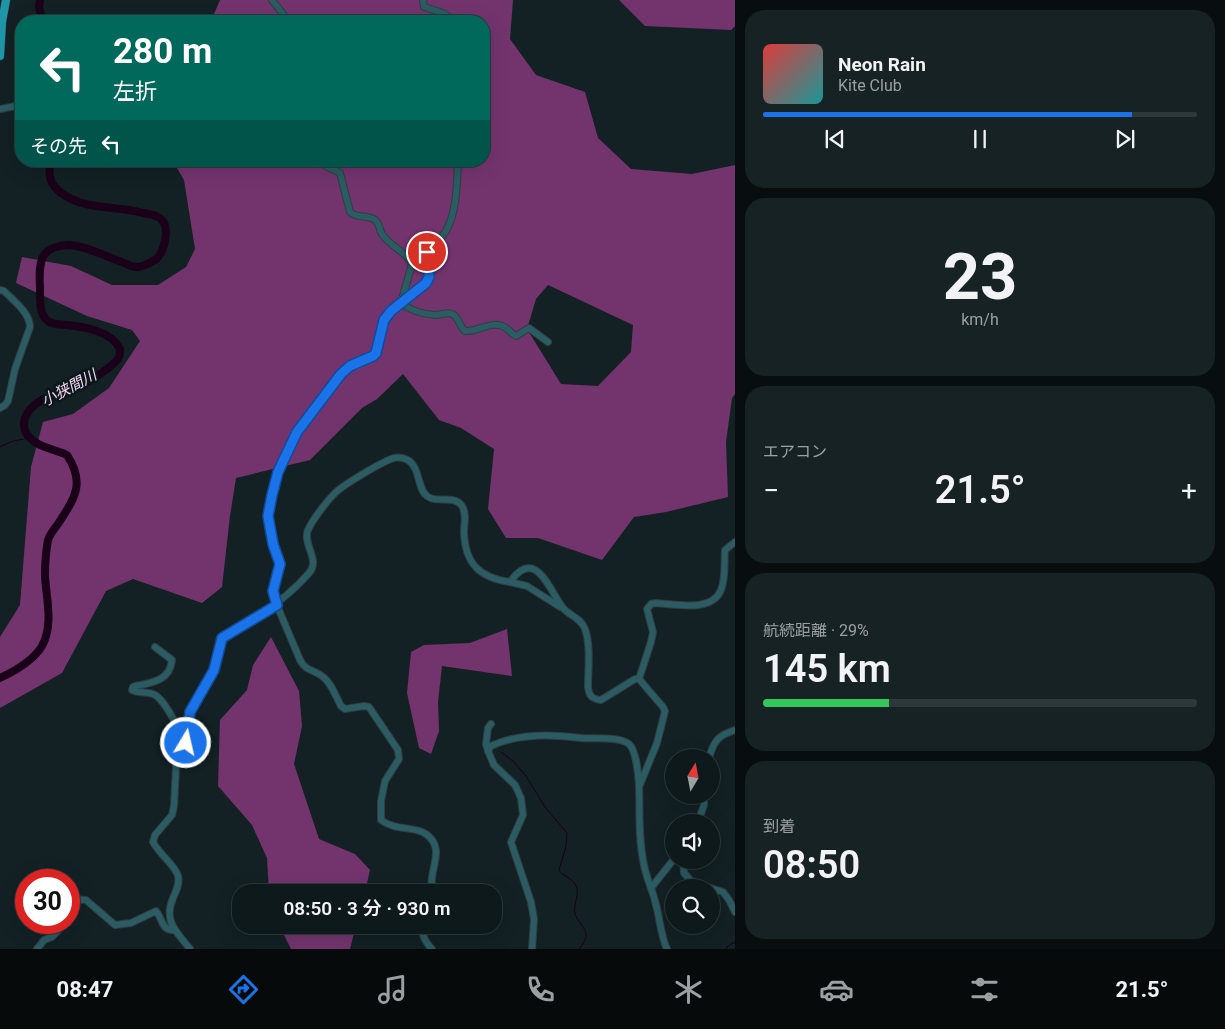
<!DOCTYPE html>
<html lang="ja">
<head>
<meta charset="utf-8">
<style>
  :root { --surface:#0e191b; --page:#172224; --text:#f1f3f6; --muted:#9ba0a3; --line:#2e383a; --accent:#1a73e8 }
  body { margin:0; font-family:Roboto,"Noto Sans JP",sans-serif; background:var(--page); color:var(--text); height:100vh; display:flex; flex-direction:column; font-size:19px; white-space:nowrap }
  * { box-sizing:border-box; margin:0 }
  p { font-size:16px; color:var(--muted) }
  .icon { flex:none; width:28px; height:28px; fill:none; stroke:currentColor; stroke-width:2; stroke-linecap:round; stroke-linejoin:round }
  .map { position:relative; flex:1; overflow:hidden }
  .side { display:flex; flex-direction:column; gap:10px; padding:10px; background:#080e0f; width:490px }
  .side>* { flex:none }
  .hud { position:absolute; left:15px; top:15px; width:475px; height:152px; border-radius:20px; box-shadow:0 5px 20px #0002,0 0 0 1px var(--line); background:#00695c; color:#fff; overflow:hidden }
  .needle { width:32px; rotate:10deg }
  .controls { position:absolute; left:665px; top:749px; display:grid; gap:10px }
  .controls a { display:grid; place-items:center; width:55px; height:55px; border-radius:50%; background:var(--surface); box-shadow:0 5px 20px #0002,0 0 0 1px var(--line); font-size:25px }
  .speed { position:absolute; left:15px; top:869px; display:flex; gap:10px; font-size:25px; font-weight:700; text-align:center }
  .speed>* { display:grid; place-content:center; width:65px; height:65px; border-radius:50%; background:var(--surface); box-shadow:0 5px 20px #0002,0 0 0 1px var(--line); line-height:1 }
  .speed .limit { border:8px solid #d22; background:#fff; color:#111 }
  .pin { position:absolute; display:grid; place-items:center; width:42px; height:42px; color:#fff; margin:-21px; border:2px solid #fff; border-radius:50%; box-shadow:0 1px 5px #0007 }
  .me { position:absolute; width:55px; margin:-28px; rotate:9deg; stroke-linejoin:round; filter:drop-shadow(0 0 4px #0008) }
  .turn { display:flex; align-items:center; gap:18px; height:105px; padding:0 15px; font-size:22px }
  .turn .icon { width:65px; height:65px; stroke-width:2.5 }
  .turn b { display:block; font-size:35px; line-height:42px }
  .then { display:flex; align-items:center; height:48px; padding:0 15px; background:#0003; gap:10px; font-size:19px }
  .big { font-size:38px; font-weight:600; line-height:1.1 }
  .side .card { flex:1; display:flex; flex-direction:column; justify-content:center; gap:8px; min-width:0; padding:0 18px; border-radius:20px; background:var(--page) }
  .side .dial { align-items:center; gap:0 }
  .dial b { font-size:65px; line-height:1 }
  .song { display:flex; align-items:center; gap:15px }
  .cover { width:60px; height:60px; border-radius:8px; background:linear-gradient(135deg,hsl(0 70% 55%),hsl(180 70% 35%)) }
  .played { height:5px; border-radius:2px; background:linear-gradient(90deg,var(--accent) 85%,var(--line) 85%) }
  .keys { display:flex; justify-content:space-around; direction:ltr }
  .heat { display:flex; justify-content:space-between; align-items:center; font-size:28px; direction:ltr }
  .charge { height:8px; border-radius:4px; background:linear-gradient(90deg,#34c759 29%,var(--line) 0) }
  .trip { position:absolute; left:232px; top:884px; width:270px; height:50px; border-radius:20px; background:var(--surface); box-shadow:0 5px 20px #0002,0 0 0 1px var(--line); font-weight:600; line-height:50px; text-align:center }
  .tabs { display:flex; height:80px; justify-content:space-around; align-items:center; background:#060a0b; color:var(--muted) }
  .tabs .icon { width:35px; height:35px }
  .tabs .on { color:var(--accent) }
  .tabs b { font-size:22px; color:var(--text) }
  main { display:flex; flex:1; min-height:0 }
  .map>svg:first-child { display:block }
  .forest { fill:#73346e; fill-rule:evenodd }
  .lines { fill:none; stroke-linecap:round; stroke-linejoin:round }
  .stream { stroke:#1a0019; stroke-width:1 }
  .river { stroke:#1a0019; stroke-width:8 }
  .minor-casing { stroke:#303e41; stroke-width:8 }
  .major-casing { stroke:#303e41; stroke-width:9 }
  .minor { stroke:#2b5b63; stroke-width:6 }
  .major { stroke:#1f96a8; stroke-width:8 }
  .route-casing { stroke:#114b97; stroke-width:12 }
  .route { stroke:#1a73e8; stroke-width:9 }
  .labels { text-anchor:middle; stroke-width:5; stroke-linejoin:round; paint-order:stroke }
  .water-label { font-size:15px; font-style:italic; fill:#fbd6f6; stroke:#0a181a }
</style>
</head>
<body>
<main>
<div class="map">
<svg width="735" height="949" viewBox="0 0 735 949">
  <rect width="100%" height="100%" fill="#132124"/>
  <g class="forest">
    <path d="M220,0H513L510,39L536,75L585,92L598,138L631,169L692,174L735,165V394L732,398L726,442L728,497L666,512L634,517L602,560L538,538H506L488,509L494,449L461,428L439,420L403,374L377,399L362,408L310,460L236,478L230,516L222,587L202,603L133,579L106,591L62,673L0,708V637L20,605L31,467L43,422L73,414L109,388L140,341L132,330L87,316L16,283L22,257L71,266L112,285H158L186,267L195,249L184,180L173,161H484V21H211ZM548,285L633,325L631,352L598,386L561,384L527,329L536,299Z"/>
    <polygon points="619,0 735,0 735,26 731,30 645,26"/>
    <polygon points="507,629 512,676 442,666 438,702 439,731 431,754 419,748 407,693 411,652 424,645 470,643"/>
    <polygon points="271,637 299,691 302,726 294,764 319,839 355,854 370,870 365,892 269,892 267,858 252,825 218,786 220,720 247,690 253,665"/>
    <polygon points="279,925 356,925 350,949 291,949"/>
  </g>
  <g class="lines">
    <g class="stream">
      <polyline points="0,447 13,441 29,438"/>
      <path d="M501,752L514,762L526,776L545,807L567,833L566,846L559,870C563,877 572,877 576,886C580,895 573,904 575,914C577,921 586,928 586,935C586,941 582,945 579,949"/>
      <polyline points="726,949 728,946 735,942"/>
    </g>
    <g class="river">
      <polyline points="40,0 39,6 42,21"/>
      <path d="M0,678C15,671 33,661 42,646C54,624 46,598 45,575C45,563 46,551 48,540C50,534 54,529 58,524C74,499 86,484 67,455C55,449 39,448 29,437C26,434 24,428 24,423C26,398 70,389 89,381C96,377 116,364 119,357C120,354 120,351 120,349C111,331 85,327 67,325C62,324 57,325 52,323C39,319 40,301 40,291C40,280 38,267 43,257C47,248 60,245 69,245C86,246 103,255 119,261C125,263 131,267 137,267C142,267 150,263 155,260C164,253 171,228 161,219C157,215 149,214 143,213C115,205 84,211 60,192C51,184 48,178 50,166L56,161"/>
    </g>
    <defs>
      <g id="minor">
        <polyline points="272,0 283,14 285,21"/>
        <path d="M423,0L424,7C434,10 447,13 453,21"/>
        <polyline points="0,109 21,105"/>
        <path d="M316,161L340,173L350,212C357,219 368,214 375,220C380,223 379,230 382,234C390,247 405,250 412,264L401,303"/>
        <path d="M0,290L4,291C13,300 30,313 30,327L15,369L8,401L5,405L0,408"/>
        <path d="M401,303C411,311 422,314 435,315C441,315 449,311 454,315C459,319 460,327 465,331C479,332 493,319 506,328C510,331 512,334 516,336L529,328L548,342"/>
        <polyline points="510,582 527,586 560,607"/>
        <path d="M155,647L172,660C170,681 151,683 135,686L133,687L132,690C139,694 149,691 155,695C166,701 180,732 186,743"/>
        <path d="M639,679L651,642L653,632L647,609L651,604L656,603C675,604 712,613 721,590C726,578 724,562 725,550L735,542"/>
        <polyline points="639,679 663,707 665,711 657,743 639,787"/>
        <polyline points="488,751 486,744 488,728 491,724"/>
        <path d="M709,758C714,740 719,735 735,730"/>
        <polyline points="698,822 704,805 704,795"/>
        <polyline points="683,860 684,873 692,882 723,892 729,900 735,912"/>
        <polyline points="651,888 674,859"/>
        <path d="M433,892C426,872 448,850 426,834C415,826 395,831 381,820V801L385,781L399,759L398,750L369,707L364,706L345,709L341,706C336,697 331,682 322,676C312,669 306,671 300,660L273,596L274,584L280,564L273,544L268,510L278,472L297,431L341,374L350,366L373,356L376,353L384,320L391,311L425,283L429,277L427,252C433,245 441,239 446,231C457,212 457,183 458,161"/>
        <path d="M69,899L86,900L115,925L131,923L156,911C163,919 161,931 175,930"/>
        <path d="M422,925C421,935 425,942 432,949"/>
        <polyline points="37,949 44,940 52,937 66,922"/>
        <path d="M190,949C177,932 163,922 173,898C176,891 180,884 178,876C176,866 159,854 153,842L155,835L172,815L174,806L176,767L186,743L190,712L214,670L222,638C228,632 237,629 245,625C269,610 291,594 309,573C321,560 302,544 308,530C313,519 327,501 335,493C343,485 383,461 394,458C398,457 404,458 408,460C421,469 417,489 427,496C437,504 454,494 462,506C467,514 464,524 464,532C465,564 480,578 510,582C536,545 550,592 563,608C570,616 581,618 585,629C591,646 588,669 588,687C589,696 592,699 601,700L635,679H639"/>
        <path d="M532,949L534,919L531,902L511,842L523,815L521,798L515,785L494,765L488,751L491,746C517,734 552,734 581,738C593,739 620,736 629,744C637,752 638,774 639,785C640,811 638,838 644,865C646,877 652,889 655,901C660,917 660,934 667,949"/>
      </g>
      <polyline id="major" points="0,56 2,22 6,0"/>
    </defs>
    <use href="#minor" class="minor-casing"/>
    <use href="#major" class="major-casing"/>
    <use href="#minor" class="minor"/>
    <use href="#major" class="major"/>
  </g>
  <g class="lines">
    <defs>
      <polyline id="route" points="186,743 190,712 214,670 222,638 277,605 273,591 280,564 273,544 268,516 272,495 278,472 297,432 341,374 350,366 373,356 376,353 384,320 391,311 426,283 429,277 429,271 427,252"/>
    </defs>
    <use href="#route" class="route-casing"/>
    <use href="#route" class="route"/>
  </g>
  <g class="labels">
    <g class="water-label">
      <text transform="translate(69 388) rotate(-28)" y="5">小狭間川</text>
    </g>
  </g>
</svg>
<div class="controls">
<a><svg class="needle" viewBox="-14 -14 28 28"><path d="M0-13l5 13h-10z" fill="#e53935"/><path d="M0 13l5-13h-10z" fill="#9ba0a3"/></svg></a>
<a><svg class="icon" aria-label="sound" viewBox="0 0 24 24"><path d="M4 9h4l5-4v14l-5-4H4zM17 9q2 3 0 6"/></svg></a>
<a><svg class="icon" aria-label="search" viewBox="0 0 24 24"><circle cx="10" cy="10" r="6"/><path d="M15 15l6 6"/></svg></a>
</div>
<div class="speed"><div class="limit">30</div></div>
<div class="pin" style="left:427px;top:252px;background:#d93025"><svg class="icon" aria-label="arrive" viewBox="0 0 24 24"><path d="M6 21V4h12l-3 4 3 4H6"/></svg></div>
<svg class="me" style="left:186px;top:743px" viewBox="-20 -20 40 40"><circle r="17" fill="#1a73e8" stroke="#fff" stroke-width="3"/><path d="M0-11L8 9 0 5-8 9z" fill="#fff"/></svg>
<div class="trip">08:50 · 3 分 · 930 m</div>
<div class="hud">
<div class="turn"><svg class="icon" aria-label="left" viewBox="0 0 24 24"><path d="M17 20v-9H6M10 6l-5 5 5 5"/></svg><div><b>280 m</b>左折</div></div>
<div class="then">その先<svg class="icon" aria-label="left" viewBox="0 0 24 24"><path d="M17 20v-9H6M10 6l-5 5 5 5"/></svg></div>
</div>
</div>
<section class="side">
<div class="card">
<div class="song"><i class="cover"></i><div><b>Neon Rain</b><p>Kite Club</p></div></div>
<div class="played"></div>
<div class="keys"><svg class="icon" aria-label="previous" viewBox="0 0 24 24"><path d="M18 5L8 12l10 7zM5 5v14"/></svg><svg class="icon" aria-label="pause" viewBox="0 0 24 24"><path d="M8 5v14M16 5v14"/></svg><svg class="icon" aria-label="next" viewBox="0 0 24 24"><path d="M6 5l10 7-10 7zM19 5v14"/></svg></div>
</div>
<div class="card dial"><b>23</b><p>km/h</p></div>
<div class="card"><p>エアコン</p>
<div class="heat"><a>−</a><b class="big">21.5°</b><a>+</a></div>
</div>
<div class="card"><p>航続距離 · 29%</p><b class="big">145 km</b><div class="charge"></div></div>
<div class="card"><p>到着</p><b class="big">08:50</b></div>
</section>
</main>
<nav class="tabs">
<b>08:47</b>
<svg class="icon on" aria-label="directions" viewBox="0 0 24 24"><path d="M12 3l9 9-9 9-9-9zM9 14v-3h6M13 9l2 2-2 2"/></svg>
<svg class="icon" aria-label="music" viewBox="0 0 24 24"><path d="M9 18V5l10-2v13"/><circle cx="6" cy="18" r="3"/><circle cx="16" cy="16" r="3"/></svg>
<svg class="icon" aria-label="phone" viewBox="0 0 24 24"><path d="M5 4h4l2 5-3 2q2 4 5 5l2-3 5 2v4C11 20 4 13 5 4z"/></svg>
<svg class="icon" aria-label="climate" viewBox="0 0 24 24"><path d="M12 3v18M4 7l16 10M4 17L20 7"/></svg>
<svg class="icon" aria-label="car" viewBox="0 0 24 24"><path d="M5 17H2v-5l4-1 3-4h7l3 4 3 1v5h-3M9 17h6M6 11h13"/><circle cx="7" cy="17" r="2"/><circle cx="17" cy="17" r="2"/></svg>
<svg class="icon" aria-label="filters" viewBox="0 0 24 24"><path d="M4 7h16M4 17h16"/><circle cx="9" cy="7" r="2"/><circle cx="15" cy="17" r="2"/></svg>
<b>21.5°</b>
</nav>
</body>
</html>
